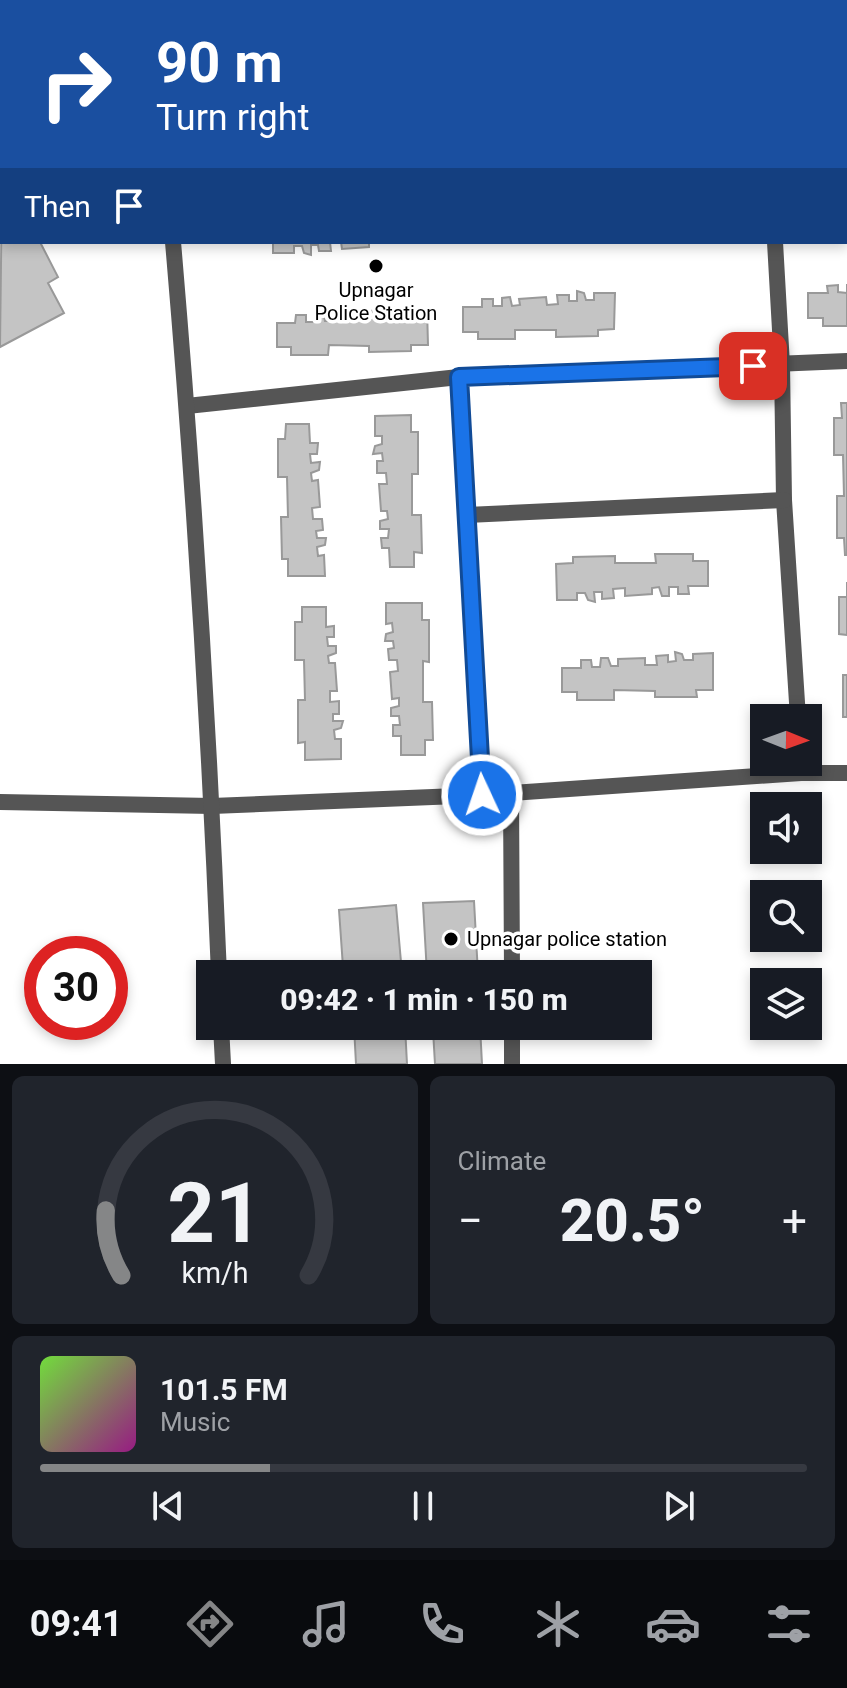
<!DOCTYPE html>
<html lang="en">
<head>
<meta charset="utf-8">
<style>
  :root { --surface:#171b24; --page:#20242c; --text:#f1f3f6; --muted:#9ea1a6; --line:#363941; --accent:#858687 }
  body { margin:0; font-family:Roboto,sans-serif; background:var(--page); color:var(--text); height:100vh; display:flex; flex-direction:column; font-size:30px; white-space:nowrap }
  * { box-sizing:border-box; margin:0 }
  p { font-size:26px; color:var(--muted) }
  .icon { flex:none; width:44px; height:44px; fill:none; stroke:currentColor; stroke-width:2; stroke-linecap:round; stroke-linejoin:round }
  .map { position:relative; height:1064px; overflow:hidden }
  .panel { display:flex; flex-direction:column; gap:12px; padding:12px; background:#0d0f14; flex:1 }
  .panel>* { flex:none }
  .guide { position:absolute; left:0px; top:0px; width:848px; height:244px; box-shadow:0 4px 12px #0003; background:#1a4fa0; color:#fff; overflow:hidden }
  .needle { width:52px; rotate:91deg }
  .controls { position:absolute; left:750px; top:704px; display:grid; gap:16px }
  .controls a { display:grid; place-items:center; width:72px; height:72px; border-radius:0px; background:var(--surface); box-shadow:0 4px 12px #0003; font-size:40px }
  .speed { position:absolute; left:24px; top:936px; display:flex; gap:16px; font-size:40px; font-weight:700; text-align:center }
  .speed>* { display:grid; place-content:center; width:104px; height:104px; border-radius:50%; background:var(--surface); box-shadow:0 4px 12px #0003; line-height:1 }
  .speed .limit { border:12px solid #d22; background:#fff; color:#111 }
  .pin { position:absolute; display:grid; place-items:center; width:68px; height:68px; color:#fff; margin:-34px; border-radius:16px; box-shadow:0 4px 12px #0006 }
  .me { position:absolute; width:88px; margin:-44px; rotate:357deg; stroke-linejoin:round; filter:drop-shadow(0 0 6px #0008) }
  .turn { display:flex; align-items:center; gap:28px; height:168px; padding:0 24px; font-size:36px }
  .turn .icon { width:104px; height:104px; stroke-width:2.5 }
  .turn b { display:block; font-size:56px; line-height:68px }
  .then { display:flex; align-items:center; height:76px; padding:0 24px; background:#0003; gap:16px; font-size:30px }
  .big { font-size:60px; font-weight:800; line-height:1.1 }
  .panel .tile { flex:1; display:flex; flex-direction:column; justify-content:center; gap:12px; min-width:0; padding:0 28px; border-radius:12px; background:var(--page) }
  .panel .dial { align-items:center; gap:0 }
  .dial svg { height:208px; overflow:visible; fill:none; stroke:var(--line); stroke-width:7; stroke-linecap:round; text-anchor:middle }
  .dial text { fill:var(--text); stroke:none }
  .song { display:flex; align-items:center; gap:24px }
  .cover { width:96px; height:96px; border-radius:12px; background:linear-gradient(135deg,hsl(100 70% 55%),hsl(310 70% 35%)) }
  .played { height:8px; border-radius:4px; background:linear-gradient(90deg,var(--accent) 30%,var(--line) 30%) }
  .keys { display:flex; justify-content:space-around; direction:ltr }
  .heat { display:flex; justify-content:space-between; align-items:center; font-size:44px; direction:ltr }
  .panel .tiles { flex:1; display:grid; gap:12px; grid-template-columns:1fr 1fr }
  .tile:last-child { grid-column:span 2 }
  .trip { position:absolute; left:196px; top:960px; width:456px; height:80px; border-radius:0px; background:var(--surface); box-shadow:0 4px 12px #0003; font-weight:800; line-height:80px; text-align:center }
  .dock { display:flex; height:128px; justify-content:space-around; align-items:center; background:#090b0e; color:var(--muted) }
  .dock .icon { width:56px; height:56px }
  .dock .selected { color:var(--accent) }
  .dock b { font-size:36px; color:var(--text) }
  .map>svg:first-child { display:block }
  .building { fill:#c4c4c4; stroke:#999; stroke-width:2 }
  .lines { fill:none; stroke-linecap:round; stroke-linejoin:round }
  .minor { stroke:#555; stroke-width:16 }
  .tertiary { stroke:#555; stroke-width:16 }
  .route-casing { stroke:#114b97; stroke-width:20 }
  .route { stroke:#1a73e8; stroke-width:14 }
  .poi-dot { fill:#000; stroke:#fff; stroke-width:3 }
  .labels { text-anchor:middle; stroke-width:7; stroke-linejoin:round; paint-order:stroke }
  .poi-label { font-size:20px; fill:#000; stroke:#fff }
</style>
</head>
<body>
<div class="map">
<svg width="847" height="1064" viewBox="0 0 847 1064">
  <rect width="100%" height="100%" fill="#fff"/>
  <g class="building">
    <polygon points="2,179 2,242 40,242 58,277 48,283 64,313 0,347"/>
    <polygon points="273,242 330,242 331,251 319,251 318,245 311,245 311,255 304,253 302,246 294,246 294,253 273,253"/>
    <polygon points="341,242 369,242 369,247 342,249"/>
    <polygon points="847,284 847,326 823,326 823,318 808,318 808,293 828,293 827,286 838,285 838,292 847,293"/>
    <polygon points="577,291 584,293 586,300 594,300 594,293 615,293 614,329 598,330 598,336 556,337 556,330 515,330 515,339 478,339 478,332 463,332 463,307 482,307 482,299 493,299 493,306 502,306 502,298 510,297 512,306 520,305 519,299 546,297 547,305 558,304 557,295 569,295 569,301 577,301"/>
    <polygon points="390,307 397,308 399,315 408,315 407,308 427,308 428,345 411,345 411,351 369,352 369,346 329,345 328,355 291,355 291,347 277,347 277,323 295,323 296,315 306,315 306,322 315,322 315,313 323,313 325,321 332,321 332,314 359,313 360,320 371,319 370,311 382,310 383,317 390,316"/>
    <polygon points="841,403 847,403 847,555 845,555 844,538 837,538 837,496 844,496 843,455 834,455 834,418 842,418"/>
    <polygon points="411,415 411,432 418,432 418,474 412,474 412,515 421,515 422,553 414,552 414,567 390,567 389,548 382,548 381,538 388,538 389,529 380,529 380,521 388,519 387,511 381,511 379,484 387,484 386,473 377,473 377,461 383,461 382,453 373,454 375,446 382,444 382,436 375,436 375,416"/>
    <polygon points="286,424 309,424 310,443 318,443 317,454 310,454 311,463 320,462 319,470 311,473 312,481 318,480 320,507 312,508 313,519 322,519 323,530 316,531 317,538 326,538 325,545 317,547 318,556 324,555 325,576 288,576 288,559 282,559 281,517 288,517 287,477 278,477 278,439 285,439"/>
    <polygon points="655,554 693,554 693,561 708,561 708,586 688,586 689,594 678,594 678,587 669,587 669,596 662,596 659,587 652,588 652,594 625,596 625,588 613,589 614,598 602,599 602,592 594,592 595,602 588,600 585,593 577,593 577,600 557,600 556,564 573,563 573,557 615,556 615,563 656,563"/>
    <polygon points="847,582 847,635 839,634 839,597 847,597"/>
    <polygon points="386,603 422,603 422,620 429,620 429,662 423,661 423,702 432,702 433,740 425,740 425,755 401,755 401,736 393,736 393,725 400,725 399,716 391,716 391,708 399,706 399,698 392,699 390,672 398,671 397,660 389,660 388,649 394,648 393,641 385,641 386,634 393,632 392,623 386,624"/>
    <polygon points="302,607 326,607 326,627 334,626 334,637 327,637 328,646 336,646 336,653 328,656 329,663 335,663 337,691 330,691 330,702 339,701 339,714 333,714 333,721 343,721 341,728 334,730 335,739 341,739 341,759 305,760 305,742 298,743 298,700 305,700 304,660 295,660 295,622 302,622"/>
    <polygon points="675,652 682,654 684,660 693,660 693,654 713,653 713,690 696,690 697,697 655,697 655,691 614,690 614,700 577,700 577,692 562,692 562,668 581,668 581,660 591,660 592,667 600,667 601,658 608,658 611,666 618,666 618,659 645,658 645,665 657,665 656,656 668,655 668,662 676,661"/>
    <rect x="843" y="675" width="4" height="42"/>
    <polygon points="474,901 478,974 427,974 423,903"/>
    <polygon points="396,905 401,962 343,967 339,910"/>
    <polygon points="354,1026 405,1026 407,1064 356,1064"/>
    <polygon points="429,1026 480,1026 482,1064 435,1064 433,1030 430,1030"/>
  </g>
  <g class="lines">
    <g class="minor">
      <polyline points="846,134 847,134"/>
      <polyline points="775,242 782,365 784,500 798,718"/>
      <polyline points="459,377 482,795"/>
      <polyline points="187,406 459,377 847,361"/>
      <polyline points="467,515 784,500"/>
      <polyline points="511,792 512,974"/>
      <polyline points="0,802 212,806 482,795 801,773 847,773"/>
      <polyline points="512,1026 512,1064"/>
    </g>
    <g class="tertiary">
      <polyline points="146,0 147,2"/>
      <path d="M173,242C194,486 209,730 219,974"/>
      <polyline points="221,1026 223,1064"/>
    </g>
  </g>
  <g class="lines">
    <defs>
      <polyline id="route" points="482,795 459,377 753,366"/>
    </defs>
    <use href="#route" class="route-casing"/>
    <use href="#route" class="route"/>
  </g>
  <g class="poi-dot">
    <circle cx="376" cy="266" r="8"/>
    <circle cx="451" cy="939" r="8"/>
  </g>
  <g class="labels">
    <g class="poi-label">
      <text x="376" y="297">Upnagar<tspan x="376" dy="23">Police Station</tspan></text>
      <text x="467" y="946" text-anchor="start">Upnagar police station</text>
    </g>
  </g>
</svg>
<div class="controls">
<a><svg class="needle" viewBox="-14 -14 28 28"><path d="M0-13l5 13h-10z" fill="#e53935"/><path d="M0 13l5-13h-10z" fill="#9ea1a6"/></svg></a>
<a><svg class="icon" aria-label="sound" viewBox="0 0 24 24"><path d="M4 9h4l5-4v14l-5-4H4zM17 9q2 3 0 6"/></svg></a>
<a><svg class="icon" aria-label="search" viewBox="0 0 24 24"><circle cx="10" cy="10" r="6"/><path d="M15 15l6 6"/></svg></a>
<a><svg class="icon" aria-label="layers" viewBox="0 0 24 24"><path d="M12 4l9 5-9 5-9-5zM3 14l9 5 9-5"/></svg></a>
</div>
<div class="speed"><div class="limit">30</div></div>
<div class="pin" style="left:753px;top:366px;background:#d93025"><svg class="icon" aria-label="arrive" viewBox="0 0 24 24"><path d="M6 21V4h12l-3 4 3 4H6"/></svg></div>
<svg class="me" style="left:482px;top:795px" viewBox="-20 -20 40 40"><circle r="17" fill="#1a73e8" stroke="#fff" stroke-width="3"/><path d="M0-11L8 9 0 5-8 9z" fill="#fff"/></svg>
<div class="trip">09:42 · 1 min · 150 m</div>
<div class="guide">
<div class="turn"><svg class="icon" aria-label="right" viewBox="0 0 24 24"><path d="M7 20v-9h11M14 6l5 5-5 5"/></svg><div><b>90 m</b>Turn right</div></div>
<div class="then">Then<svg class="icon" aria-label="arrive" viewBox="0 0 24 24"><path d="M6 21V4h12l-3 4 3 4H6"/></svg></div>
</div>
</div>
<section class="panel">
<div class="tiles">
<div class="tile dial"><svg viewBox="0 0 100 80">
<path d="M14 69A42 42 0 1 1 86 69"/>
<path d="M14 69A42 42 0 0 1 8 44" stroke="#858687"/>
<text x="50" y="56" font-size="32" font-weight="700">21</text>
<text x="50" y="72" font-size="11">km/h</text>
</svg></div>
<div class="tile"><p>Climate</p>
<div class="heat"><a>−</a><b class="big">20.5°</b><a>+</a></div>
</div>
<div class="tile">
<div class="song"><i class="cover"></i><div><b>101.5 FM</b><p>Music</p></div></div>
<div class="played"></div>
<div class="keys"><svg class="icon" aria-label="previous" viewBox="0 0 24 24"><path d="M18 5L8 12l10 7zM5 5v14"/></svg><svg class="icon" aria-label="pause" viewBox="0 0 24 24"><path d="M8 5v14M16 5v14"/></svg><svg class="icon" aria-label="next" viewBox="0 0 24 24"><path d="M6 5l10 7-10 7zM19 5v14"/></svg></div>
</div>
</div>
</section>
<nav class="dock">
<b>09:41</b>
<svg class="icon selected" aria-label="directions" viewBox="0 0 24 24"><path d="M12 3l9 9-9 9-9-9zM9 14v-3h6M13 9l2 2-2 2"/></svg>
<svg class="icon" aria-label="music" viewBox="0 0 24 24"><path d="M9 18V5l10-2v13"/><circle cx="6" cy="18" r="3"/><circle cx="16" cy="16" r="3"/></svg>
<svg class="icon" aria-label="phone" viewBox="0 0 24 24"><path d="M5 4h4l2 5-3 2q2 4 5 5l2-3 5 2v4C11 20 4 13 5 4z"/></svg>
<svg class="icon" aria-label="climate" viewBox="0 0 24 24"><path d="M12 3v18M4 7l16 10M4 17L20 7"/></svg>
<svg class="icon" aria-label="car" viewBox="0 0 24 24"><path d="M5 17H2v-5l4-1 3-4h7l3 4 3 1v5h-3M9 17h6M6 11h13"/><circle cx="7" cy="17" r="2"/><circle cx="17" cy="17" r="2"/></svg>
<svg class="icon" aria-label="filters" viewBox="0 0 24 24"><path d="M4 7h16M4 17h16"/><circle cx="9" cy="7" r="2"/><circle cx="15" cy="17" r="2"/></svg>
</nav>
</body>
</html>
